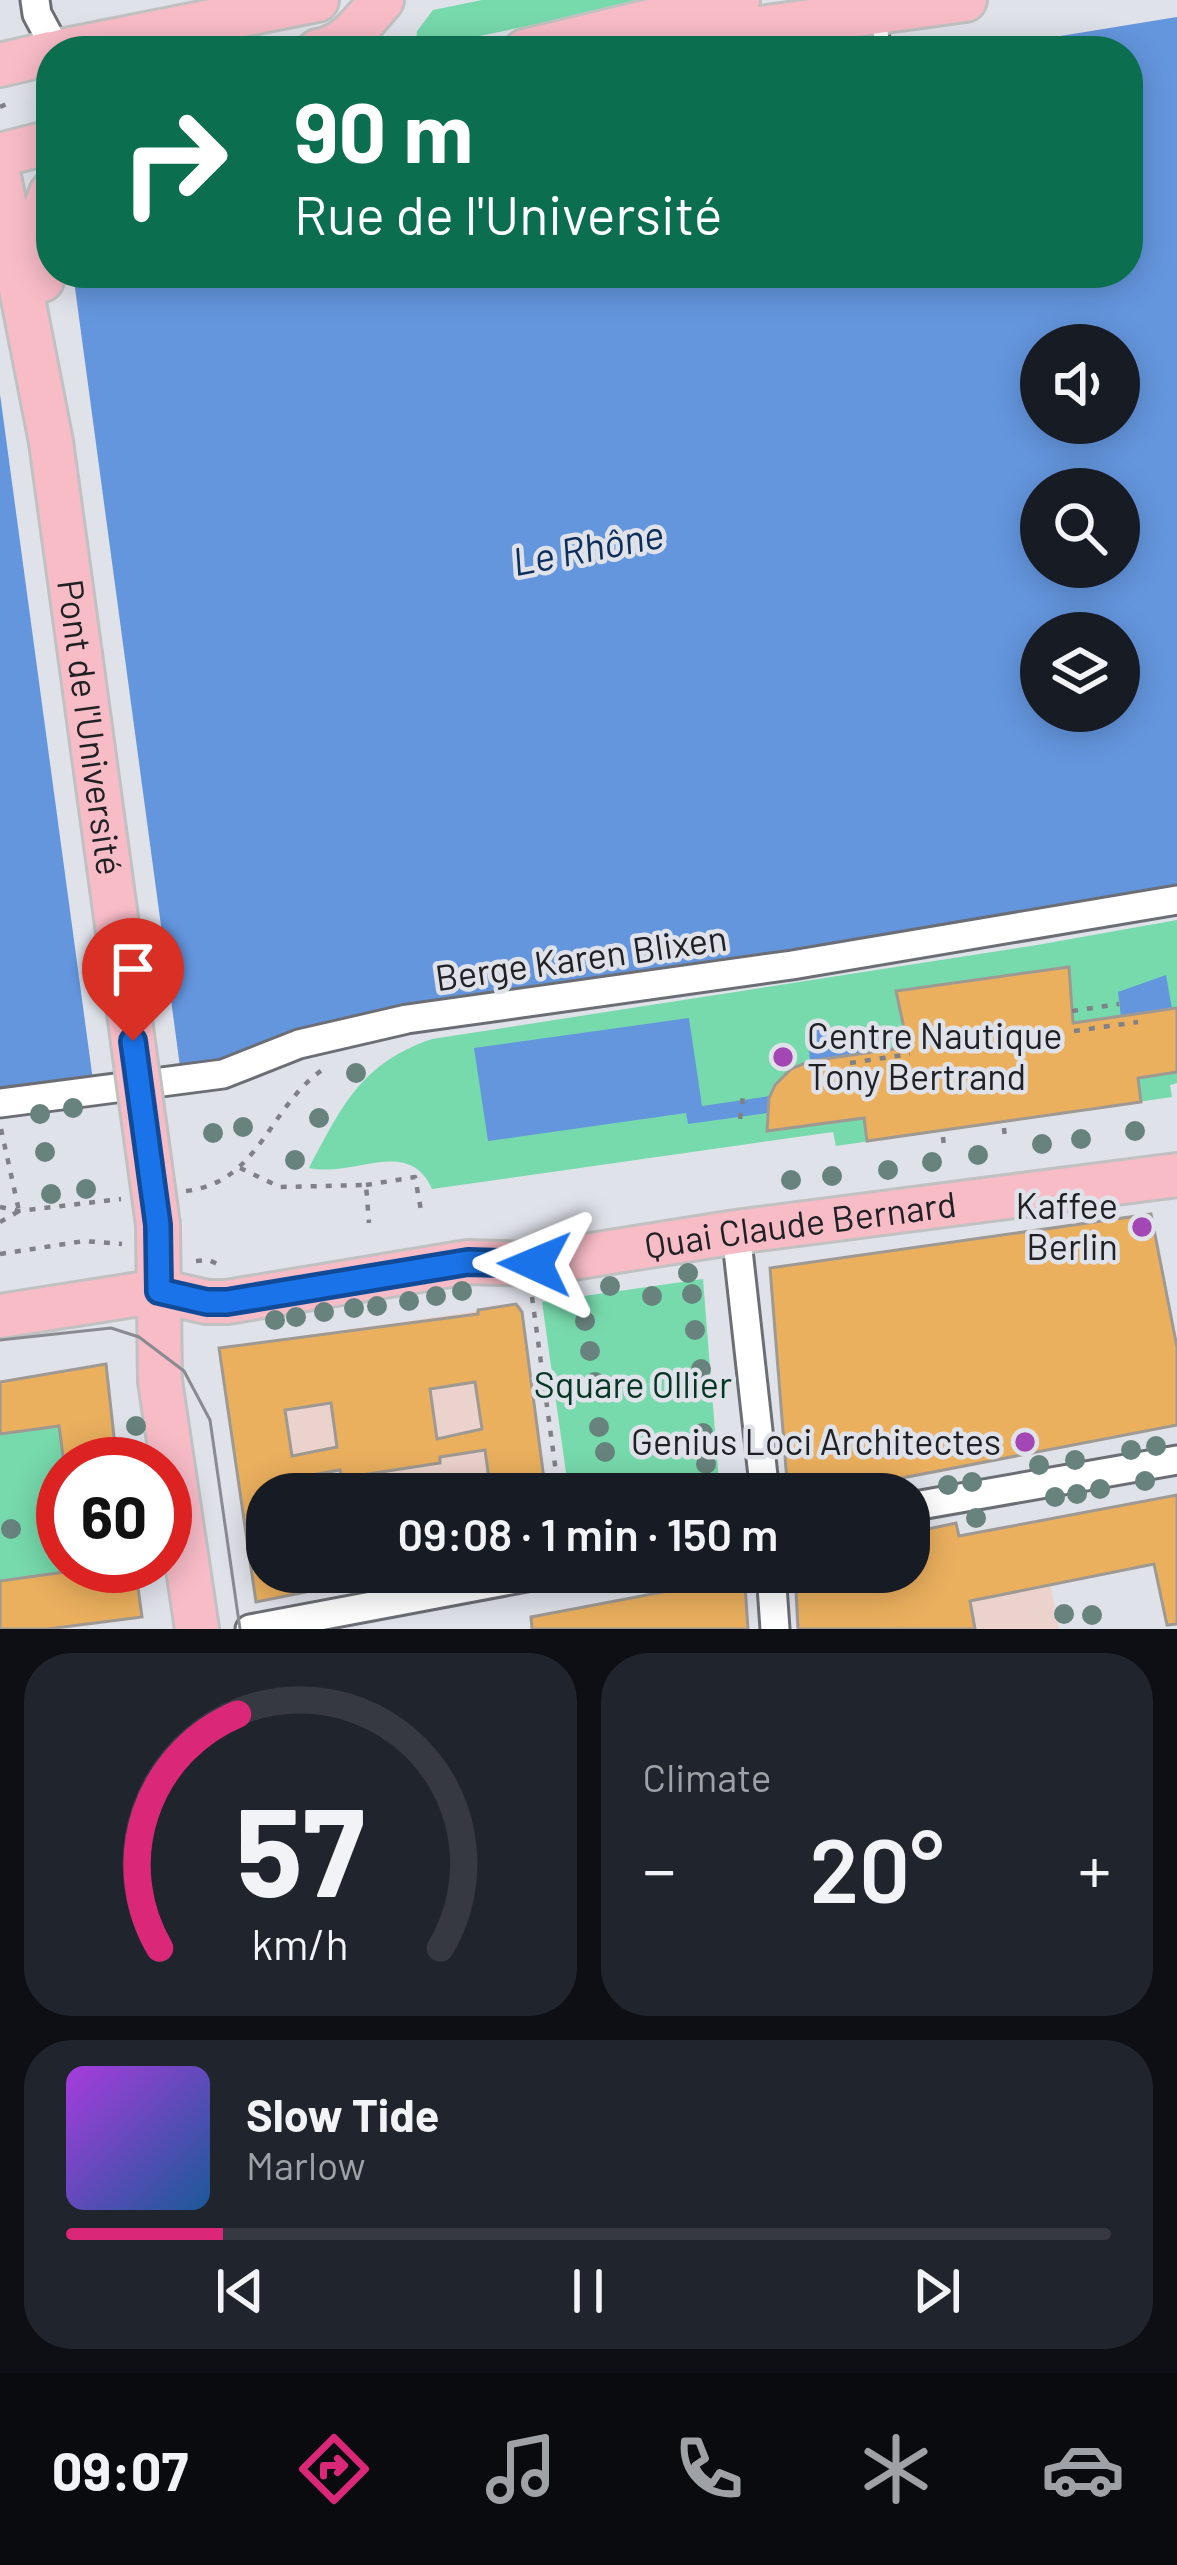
<!DOCTYPE html>
<html lang="en">
<head>
<meta charset="utf-8">
<style>
  :root { --surface:#171b24; --page:#20242c; --text:#f1f3f6; --muted:#9ea1a6; --line:#363941; --accent:#db2777 }
  body { margin:0; font-family:Barlow,sans-serif; background:var(--page); color:var(--text); height:100vh; display:flex; flex-direction:column; font-size:45px; white-space:nowrap }
  * { box-sizing:border-box; margin:0 }
  p { font-size:39px; color:var(--muted) }
  .icon { flex:none; width:66px; height:66px; fill:none; stroke:currentColor; stroke-width:2; stroke-linecap:round; stroke-linejoin:round }
  .map { position:relative; height:1629px; overflow:hidden }
  .side { display:flex; flex-direction:column; gap:24px; padding:24px; background:#0d0f14; flex:1 }
  .side>* { flex:none }
  .top-card { position:absolute; left:36px; top:36px; width:1107px; height:252px; border-radius:48px; box-shadow:0 6px 30px #0003; background:#0b6e4f; color:#fff; overflow:hidden }
  .controls { position:absolute; left:1020px; top:324px; display:grid; gap:24px }
  .controls a { display:grid; place-items:center; width:120px; height:120px; border-radius:50%; background:var(--surface); box-shadow:0 6px 30px #0003; font-size:60px }
  .speed { position:absolute; left:36px; top:1437px; display:flex; gap:24px; font-size:60px; font-weight:700; text-align:center }
  .speed>* { display:grid; place-content:center; width:156px; height:156px; border-radius:50%; background:var(--surface); box-shadow:0 6px 30px #0003; line-height:1 }
  .speed .limit { border:18px solid #d22; background:#fff; color:#111 }
  .pin { position:absolute; display:grid; place-items:center; width:102px; height:102px; color:#fff; margin:-123px -51px; border-radius:50% 50% 50% 0; rotate:-45deg; box-shadow:0 0 12px #0007 }
  .pin .icon { rotate:45deg }
  .me { position:absolute; width:132px; margin:-66px; rotate:271deg; stroke-linejoin:round; filter:drop-shadow(0 0 9px #0008) }
  .turn { display:flex; align-items:center; gap:42px; height:252px; padding:0 60px; font-size:54px }
  .turn .icon { width:156px; height:156px; stroke-width:2.5 }
  .turn b { display:block; font-size:84px; line-height:102px }
  .big { font-size:90px; font-weight:600; line-height:1.1 }
  .side .widget { flex:1; display:flex; flex-direction:column; justify-content:center; gap:18px; min-width:0; padding:0 42px; border-radius:48px; background:var(--page) }
  .side .dial { align-items:center; gap:0 }
  .dial svg { height:312px; overflow:visible; fill:none; stroke:var(--line); stroke-width:7; stroke-linecap:round; text-anchor:middle }
  .dial text { fill:var(--text); stroke:none }
  .song { display:flex; align-items:center; gap:36px }
  .cover { width:144px; height:144px; border-radius:18px; background:linear-gradient(135deg,hsl(280 70% 55%),hsl(210 70% 35%)) }
  .played { height:12px; border-radius:6px; background:linear-gradient(90deg,var(--accent) 15%,var(--line) 15%) }
  .keys { display:flex; justify-content:space-around; direction:ltr }
  .heat { display:flex; justify-content:space-between; align-items:center; font-size:66px; direction:ltr }
  .side .tiles { flex:1; display:grid; gap:24px; grid-template-columns:1fr 1fr }
  .widget:last-child { grid-column:span 2 }
  .trip { position:absolute; left:246px; top:1473px; width:684px; height:120px; border-radius:48px; background:var(--surface); box-shadow:0 6px 30px #0003; font-weight:600; line-height:120px; text-align:center }
  .dock { display:flex; height:192px; justify-content:space-around; align-items:center; background:#090b0e; color:var(--muted) }
  .dock .icon { width:84px; height:84px }
  .dock .on { color:var(--accent) }
  .dock b { font-size:54px; color:var(--text) }
  .map>svg:first-child { display:block }
  .education { fill:#ecd2cc }
  .green { fill:#77daac }
  .water { fill:#6496de; fill-rule:evenodd }
  .pier { fill:#e0e2ea }
  .building { fill:#ebb05e; stroke:#9f9993; stroke-width:3; fill-rule:evenodd }
  .lines { fill:none; stroke-linecap:round; stroke-linejoin:round }
  .lane-casing { stroke:#6c6e75; stroke-width:20 }
  .street-casing { stroke:#6c6e75; stroke-width:33 }
  .primary-casing { stroke:#c1c1c2; stroke-width:48 }
  .path { stroke:#7f8186; stroke-width:4.5; stroke-dasharray:6 9; stroke-linecap:butt }
  .lane { stroke:#fff; stroke-width:14 }
  .street { stroke:#fff; stroke-width:27 }
  .primary { stroke:#f8bcc7; stroke-width:42 }
  .tram { stroke:#898b90; stroke-width:3 }
  .primary-bridge-casing { stroke:#c1c1c2; stroke-width:48; stroke-linecap:butt }
  .primary-bridge { stroke:#f8bcc7; stroke-width:42 }
  .tree { fill:#68837d }
  .route-casing { stroke:#114b97; stroke-width:30 }
  .route { stroke:#1a73e8; stroke-width:21 }
  .poi-dot { fill:#a247b3; stroke:#e0e2ea; stroke-width:4.5 }
  .labels { text-anchor:middle; stroke-width:9; stroke-linejoin:round; paint-order:stroke }
  .street-label { font-size:36px; fill:#202124; stroke:#e0e2ea }
  .poi-label { font-size:36px; fill:#202124; stroke:#e0e2ea; text-anchor:end }
  .park-label { font-size:36px; fill:#053624; stroke:#e0e2ea }
  .water-label { font-size:39px; font-style:italic; fill:#0c2e5c; stroke:#e0e2ea }
</style>
</head>
<body>
<div class="map">
<svg width="1177" height="1629" viewBox="0 0 1177 1629">
  <rect width="100%" height="100%" fill="#e0e2ea"/>
  <g class="education">
    <polygon points="521,1305 546,1494 267,1494 267,1572 410,1572 256,1602 219,1348"/>
    <polygon points="1038,1521 1059,1629 975,1629 959,1536"/>
  </g>
  <g class="green">
    <polygon points="482,0 655,0 445,43 416,44 417,31 433,10"/>
    <path d="M1177,920V1083L1170,1085L1172,1097L836,1146L833,1132L432,1189C408,1136 356,1178 309,1168C342,1106 361,1063 432,1039L1037,945Z"/>
    <polygon points="703,1279 720,1494 569,1494 542,1302"/>
    <polygon points="59,1426 64,1464 63,1566 78,1566 79,1570 0,1581 0,1434"/>
  </g>
  <g class="water">
    <path d="M1177,17V887L297,1033L206,1064L0,1096V241L51,273H1128V51H968ZM1041,345H1119V423H1041ZM1041,489H1119V567H1041ZM1041,633H1119V711H1041Z"/>
    <polygon points="1166,975 1172,1009 1121,1017 1118,992"/>
    <polygon points="689,1018 702,1106 770,1096 767,1113 688,1124 686,1113 488,1141 474,1048"/>
    <polygon points="807,1027 858,1029 861,1053 810,1061"/>
  </g>
  <polygon class="pier" points="0,235 51,273 73,273 181,1074 94,1088 0,394"/>
  <g class="building">
    <polygon points="1069,967 1073,1023 1177,1008 1177,1072 1138,1078 1141,1102 867,1141 864,1118 767,1131 769,1098 775,1085 791,1069 810,1061 908,1047 896,991"/>
    <polygon points="1151,1214 1177,1347 1177,1425 819,1494 788,1494 770,1268"/>
    <path d="M516,1304L522,1312L546,1494H491L485,1450L440,1457V1463L342,1478L340,1470L295,1478L297,1494H267V1571L259,1572H350L351,1583L256,1602L219,1348L478,1314V1310ZM475,1382L482,1429L437,1439L430,1389ZM331,1403L337,1447L292,1456L285,1410Z"/>
    <polygon points="106,1364 117,1464 64,1464 59,1426 0,1434 0,1382"/>
    <polygon points="1177,1495 1177,1624 1167,1625 1154,1564 970,1601 975,1629 798,1629 795,1572 909,1572 909,1533 956,1523 959,1536"/>
    <polygon points="78,1566 135,1566 142,1617 48,1629 0,1629 0,1581 79,1570"/>
    <polygon points="736,1578 745,1585 748,1629 532,1629 531,1617"/>
  </g>
  <g class="lines">
    <defs>
      <polyline id="lane" points="879,19 883,51"/>
      <g id="street">
        <polyline points="35,0 37,14 57,51"/>
        <polyline points="0,1103 223,1074 299,1044 407,1019 792,965 1177,900"/>
        <polyline points="736,1232 765,1494"/>
        <polyline points="909,1507 1177,1460"/>
        <polyline points="771,1572 775,1629"/>
        <polyline points="250,1629 553,1572"/>
      </g>
      <g id="primary">
        <polyline points="61,51 317,0"/>
        <path d="M318,51C348,46 362,22 382,0"/>
        <polyline points="525,51 738,0"/>
        <polyline points="592,51 965,0"/>
        <polyline points="0,65 51,53"/>
        <polyline points="0,155 51,142"/>
        <polyline points="0,181 51,442"/>
        <polyline points="42,280 37,229 51,193"/>
        <polyline points="158,1225 160,1381 197,1629"/>
        <path id="s1" d="M0,1316L159,1291L207,1302H227L468,1262L535,1264L736,1232L1177,1175"/>
      </g>
    </defs>
    <use href="#lane" class="lane-casing"/>
    <use href="#street" class="street-casing"/>
    <use href="#primary" class="primary-casing"/>
    <g class="path">
      <polyline points="0,107 11,102"/>
      <polyline points="1072,1011 1119,1004"/>
      <polyline points="1074,1031 1138,1022"/>
      <polyline points="860,1041 906,1034"/>
      <polyline points="850,1063 910,1054"/>
      <polyline points="740,1119 743,1096"/>
      <polyline points="1004,1128 1005,1139"/>
      <polyline points="1,1129 19,1211"/>
      <polyline points="943,1137 944,1147"/>
      <polyline points="240,1168 280,1187 366,1185 369,1223"/>
      <polyline points="366,1185 415,1177 422,1216"/>
      <path d="M186,1191C261,1182 268,1106 325,1068"/>
      <polyline points="0,1207 19,1211 121,1199"/>
      <polyline points="0,1222 19,1211"/>
      <polyline points="0,1254 84,1241 122,1244"/>
      <polyline points="196,1261 209,1260 219,1265"/>
      <polyline points="532,1297 559,1494"/>
    </g>
    <use href="#lane" class="lane"/>
    <use href="#street" class="street"/>
    <use href="#primary" class="primary"/>
    <polyline class="tram" points="0,1340 111,1328 139,1337 184,1371 210,1420 240,1629"/>
    <defs>
      <g id="primary-bridge">
        <path id="s2" d="M51,442L158,1225"/>
      </g>
    </defs>
    <use href="#primary-bridge" class="primary-bridge-casing"/>
    <use href="#primary-bridge" class="primary-bridge"/>
  </g>
  <g class="tree">
    <circle cx="356" cy="1073" r="10"/>
    <circle cx="73" cy="1108" r="10"/>
    <circle cx="40" cy="1114" r="10"/>
    <circle cx="319" cy="1118" r="10"/>
    <circle cx="243" cy="1127" r="10"/>
    <circle cx="1135" cy="1131" r="10"/>
    <circle cx="213" cy="1133" r="10"/>
    <circle cx="1081" cy="1139" r="10"/>
    <circle cx="1042" cy="1144" r="10"/>
    <circle cx="45" cy="1152" r="10"/>
    <circle cx="978" cy="1155" r="10"/>
    <circle cx="295" cy="1160" r="10"/>
    <circle cx="932" cy="1162" r="10"/>
    <circle cx="888" cy="1170" r="10"/>
    <circle cx="832" cy="1176" r="10"/>
    <circle cx="791" cy="1180" r="10"/>
    <circle cx="86" cy="1189" r="10"/>
    <circle cx="51" cy="1194" r="10"/>
    <circle cx="688" cy="1273" r="10"/>
    <circle cx="610" cy="1286" r="10"/>
    <circle cx="462" cy="1291" r="10"/>
    <circle cx="692" cy="1294" r="10"/>
    <circle cx="436" cy="1296" r="10"/>
    <circle cx="652" cy="1296" r="10"/>
    <circle cx="409" cy="1301" r="10"/>
    <circle cx="377" cy="1306" r="10"/>
    <circle cx="354" cy="1308" r="10"/>
    <circle cx="324" cy="1312" r="10"/>
    <circle cx="296" cy="1317" r="10"/>
    <circle cx="275" cy="1320" r="10"/>
    <circle cx="585" cy="1321" r="10"/>
    <circle cx="695" cy="1330" r="10"/>
    <circle cx="590" cy="1351" r="10"/>
    <circle cx="701" cy="1369" r="10"/>
    <circle cx="595" cy="1382" r="10"/>
    <circle cx="136" cy="1426" r="10"/>
    <circle cx="599" cy="1427" r="10"/>
    <circle cx="703" cy="1433" r="10"/>
    <circle cx="1156" cy="1446" r="10"/>
    <circle cx="1131" cy="1450" r="10"/>
    <circle cx="605" cy="1452" r="10"/>
    <circle cx="1075" cy="1460" r="10"/>
    <circle cx="706" cy="1464" r="10"/>
    <circle cx="1039" cy="1465" r="10"/>
    <circle cx="1145" cy="1481" r="10"/>
    <circle cx="972" cy="1482" r="10"/>
    <circle cx="948" cy="1485" r="10"/>
    <circle cx="1100" cy="1489" r="10"/>
    <circle cx="1077" cy="1494" r="10"/>
    <circle cx="1055" cy="1497" r="10"/>
    <circle cx="976" cy="1518" r="10"/>
    <circle cx="11" cy="1529" r="10"/>
    <circle cx="1064" cy="1614" r="10"/>
    <circle cx="1092" cy="1615" r="10"/>
  </g>
  <g class="lines">
    <defs>
      <polyline id="route" points="133,1041 158,1225 159,1291 207,1302 227,1302 468,1262 535,1264"/>
    </defs>
    <use href="#route" class="route-casing"/>
    <use href="#route" class="route"/>
  </g>
  <g class="poi-dot">
    <circle cx="783" cy="1057" r="12"/>
    <circle cx="1142" cy="1227" r="12"/>
    <circle cx="1025" cy="1442" r="12"/>
  </g>
  <g class="labels">
    <g class="street-label">
      <text dy="13" stroke="none"><textPath href="#s2" startOffset="288">Pont de l'Université</textPath></text>
      <text transform="translate(581 958) rotate(-8)" y="13">Berge Karen Blixen</text>
      <text dy="13" stroke="none"><textPath href="#s1" startOffset="810">Quai Claude Bernard</textPath></text>
    </g>
    <g class="poi-label">
      <text x="807" y="1049" text-anchor="start">Centre Nautique<tspan x="807" dy="41">Tony Bertrand</tspan></text>
      <text x="1118" y="1219">Kaffee<tspan x="1118" dy="41">Berlin</tspan></text>
      <text x="1001" y="1455">Genius Loci Architectes</text>
    </g>
    <g class="park-label">
      <text x="633" y="1398">Square Ollier</text>
    </g>
    <g class="water-label">
      <text transform="translate(588 548) rotate(-11)" y="14">Le Rhône</text>
    </g>
  </g>
</svg>
<div class="controls">
<a><svg class="icon" aria-label="sound" viewBox="0 0 24 24"><path d="M4 9h4l5-4v14l-5-4H4zM17 9q2 3 0 6"/></svg></a>
<a><svg class="icon" aria-label="search" viewBox="0 0 24 24"><circle cx="10" cy="10" r="6"/><path d="M15 15l6 6"/></svg></a>
<a><svg class="icon" aria-label="layers" viewBox="0 0 24 24"><path d="M12 4l9 5-9 5-9-5zM3 14l9 5 9-5"/></svg></a>
</div>
<div class="speed"><div class="limit">60</div></div>
<div class="pin" style="left:133px;top:1041px;background:#d93025"><svg class="icon" aria-label="arrive" viewBox="0 0 24 24"><path d="M6 21V4h12l-3 4 3 4H6"/></svg></div>
<svg class="me" style="left:535px;top:1264px" viewBox="-20 -20 40 40"><path d="M0-17L14 15 0 8-14 15z" fill="#1a73e8" stroke="#fff" stroke-width="4"/></svg>
<div class="trip">09:08 · 1 min · 150 m</div>
<div class="top-card">
<div class="turn"><svg class="icon" aria-label="right" viewBox="0 0 24 24"><path d="M7 20v-9h11M14 6l5 5-5 5"/></svg><div><b>90 m</b>Rue de l'Université</div></div>
</div>
</div>
<section class="side">
<div class="tiles">
<div class="widget dial"><svg viewBox="0 0 100 80">
<path d="M14 69A42 42 0 1 1 86 69"/>
<path d="M14 69A42 42 0 0 1 34 9" stroke="#db2777"/>
<text x="50" y="56" font-size="32" font-weight="700">57</text>
<text x="50" y="72" font-size="11">km/h</text>
</svg></div>
<div class="widget"><p>Climate</p>
<div class="heat"><a>−</a><b class="big">20°</b><a>+</a></div>
</div>
<div class="widget">
<div class="song"><i class="cover"></i><div><b>Slow Tide</b><p>Marlow</p></div></div>
<div class="played"></div>
<div class="keys"><svg class="icon" aria-label="previous" viewBox="0 0 24 24"><path d="M18 5L8 12l10 7zM5 5v14"/></svg><svg class="icon" aria-label="pause" viewBox="0 0 24 24"><path d="M8 5v14M16 5v14"/></svg><svg class="icon" aria-label="next" viewBox="0 0 24 24"><path d="M6 5l10 7-10 7zM19 5v14"/></svg></div>
</div>
</div>
</section>
<nav class="dock">
<b>09:07</b>
<svg class="icon on" aria-label="directions" viewBox="0 0 24 24"><path d="M12 3l9 9-9 9-9-9zM9 14v-3h6M13 9l2 2-2 2"/></svg>
<svg class="icon" aria-label="music" viewBox="0 0 24 24"><path d="M9 18V5l10-2v13"/><circle cx="6" cy="18" r="3"/><circle cx="16" cy="16" r="3"/></svg>
<svg class="icon" aria-label="phone" viewBox="0 0 24 24"><path d="M5 4h4l2 5-3 2q2 4 5 5l2-3 5 2v4C11 20 4 13 5 4z"/></svg>
<svg class="icon" aria-label="climate" viewBox="0 0 24 24"><path d="M12 3v18M4 7l16 10M4 17L20 7"/></svg>
<svg class="icon" aria-label="car" viewBox="0 0 24 24"><path d="M5 17H2v-5l4-1 3-4h7l3 4 3 1v5h-3M9 17h6M6 11h13"/><circle cx="7" cy="17" r="2"/><circle cx="17" cy="17" r="2"/></svg>
</nav>
</body>
</html>
